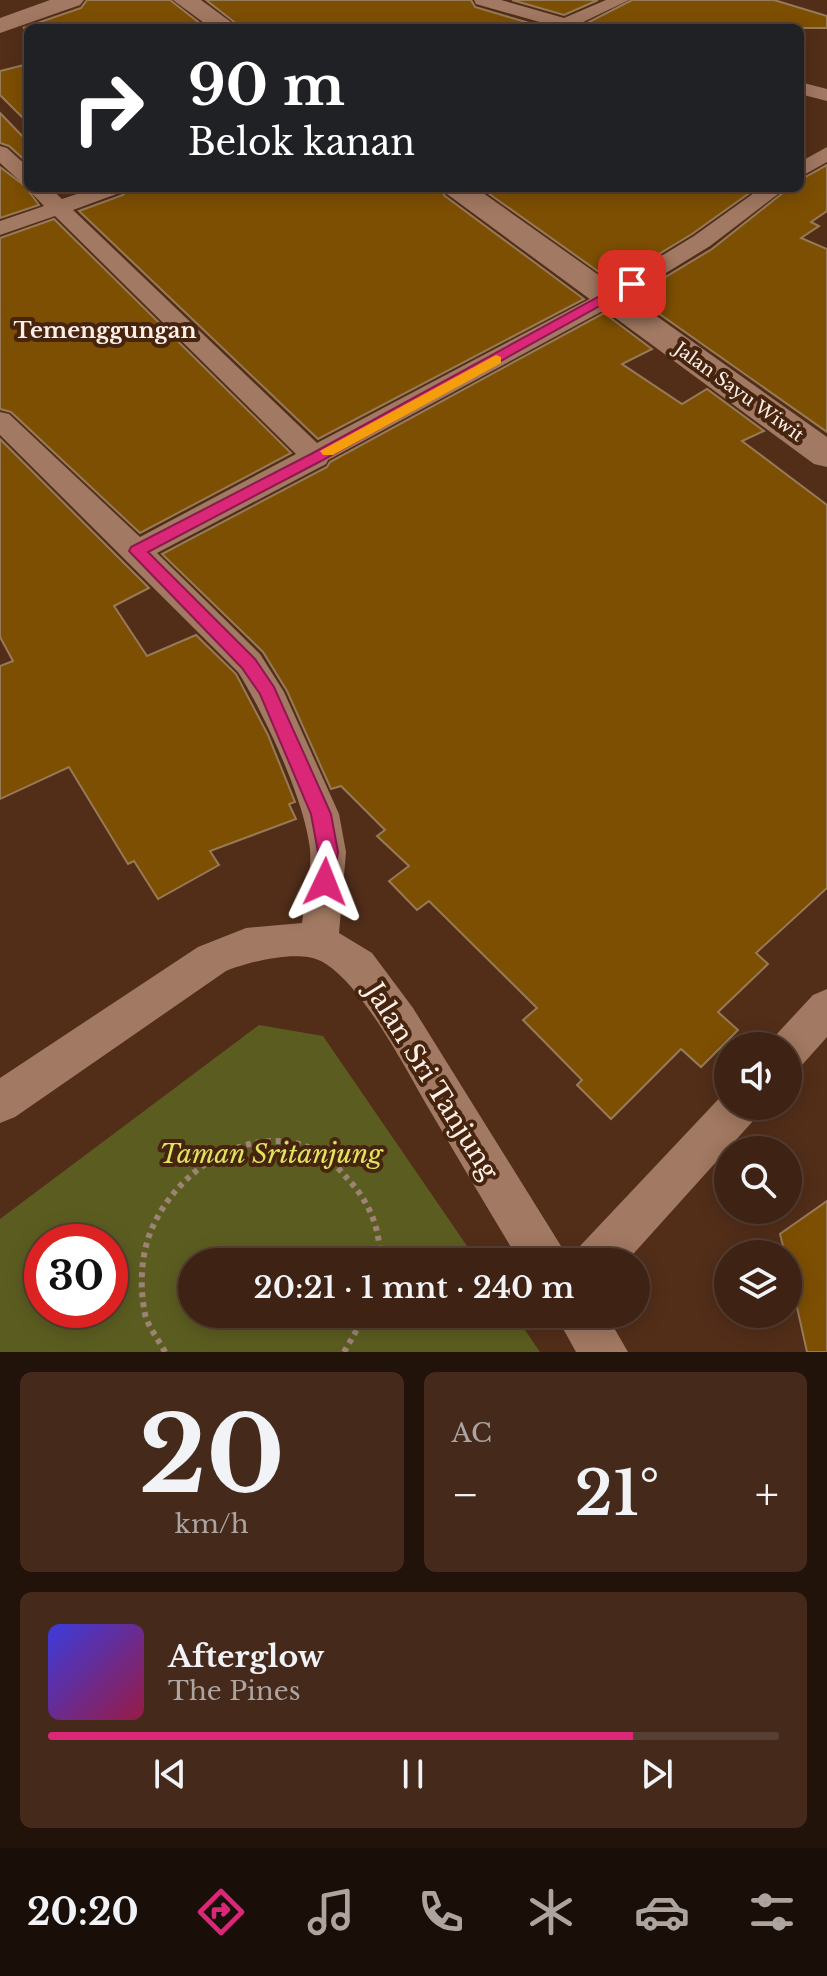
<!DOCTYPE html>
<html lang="id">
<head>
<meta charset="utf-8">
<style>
  :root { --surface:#3e2213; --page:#452a1c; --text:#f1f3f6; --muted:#ada4a0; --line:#573f33; --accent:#db2777 }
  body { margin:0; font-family:"Libre Baskerville",serif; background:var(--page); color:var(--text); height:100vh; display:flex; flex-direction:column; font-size:30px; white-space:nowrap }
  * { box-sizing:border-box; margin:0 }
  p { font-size:26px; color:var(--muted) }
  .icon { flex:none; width:44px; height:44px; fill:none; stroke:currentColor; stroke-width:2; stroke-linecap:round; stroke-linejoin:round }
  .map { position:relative; height:1352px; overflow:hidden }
  .drawer { display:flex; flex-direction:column; gap:20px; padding:20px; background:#22130a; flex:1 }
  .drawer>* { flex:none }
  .top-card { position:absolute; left:24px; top:24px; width:780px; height:168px; border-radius:12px; box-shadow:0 4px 20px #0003,0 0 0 2px var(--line); background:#202124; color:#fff; overflow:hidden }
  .buttons { position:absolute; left:714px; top:1032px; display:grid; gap:16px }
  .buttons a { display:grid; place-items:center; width:88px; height:88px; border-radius:50%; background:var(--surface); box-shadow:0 4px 20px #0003,0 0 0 2px var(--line); font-size:40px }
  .speed { position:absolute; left:24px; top:1224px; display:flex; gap:16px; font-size:40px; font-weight:700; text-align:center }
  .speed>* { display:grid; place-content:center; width:104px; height:104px; border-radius:50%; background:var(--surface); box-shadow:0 4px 20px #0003,0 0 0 2px var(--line); line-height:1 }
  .speed .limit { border:12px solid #d22; background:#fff; color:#111 }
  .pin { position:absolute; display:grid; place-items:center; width:68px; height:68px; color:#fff; margin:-34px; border-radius:16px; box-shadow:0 4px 12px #0006 }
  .me { position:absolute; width:88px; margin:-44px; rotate:2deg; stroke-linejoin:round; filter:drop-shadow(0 0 6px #0008) }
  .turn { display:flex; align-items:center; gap:28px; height:168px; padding:0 32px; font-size:36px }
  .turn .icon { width:104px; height:104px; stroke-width:2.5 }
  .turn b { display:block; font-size:56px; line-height:68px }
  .big { font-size:60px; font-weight:600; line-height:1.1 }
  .drawer .tile { flex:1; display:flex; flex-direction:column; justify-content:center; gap:12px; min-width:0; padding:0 28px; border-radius:12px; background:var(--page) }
  .drawer .dial { align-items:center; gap:0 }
  .dial b { font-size:104px; line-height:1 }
  .song { display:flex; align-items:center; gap:24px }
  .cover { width:96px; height:96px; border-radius:12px; background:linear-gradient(135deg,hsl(240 70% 55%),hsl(340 70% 35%)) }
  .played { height:8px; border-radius:4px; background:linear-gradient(90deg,var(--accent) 80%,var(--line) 80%) }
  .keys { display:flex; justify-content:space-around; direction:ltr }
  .heat { display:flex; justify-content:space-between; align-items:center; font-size:44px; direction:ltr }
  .drawer .tiles { flex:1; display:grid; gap:20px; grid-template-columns:1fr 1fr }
  .tile:last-child { grid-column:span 2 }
  .trip { position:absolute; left:178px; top:1248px; width:472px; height:80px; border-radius:40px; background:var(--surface); box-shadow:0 4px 20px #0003,0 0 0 2px var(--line); font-weight:600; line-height:80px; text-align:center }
  .dock { display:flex; height:128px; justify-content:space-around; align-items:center; background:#190e08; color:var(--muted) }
  .dock .icon { width:56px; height:56px }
  .dock .on { color:var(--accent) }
  .dock b { font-size:36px; color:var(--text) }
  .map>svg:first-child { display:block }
  .green { fill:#5b5d20; fill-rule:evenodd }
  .building { fill:#7d4f03; stroke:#977a57; stroke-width:2 }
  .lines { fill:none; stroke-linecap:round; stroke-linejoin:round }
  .path { stroke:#9e8375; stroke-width:6; stroke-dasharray:5 5; stroke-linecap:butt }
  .minor { fill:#a27962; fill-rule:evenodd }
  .secondary { fill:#a27962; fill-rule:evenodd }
  .route { fill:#db2777; stroke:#8e194d; stroke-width:2 }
  .slow { fill:#f59e0b }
  .labels { text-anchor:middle; stroke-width:8; stroke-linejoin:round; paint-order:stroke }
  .far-street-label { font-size:18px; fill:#fdefe8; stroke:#46240e }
  .far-quarter-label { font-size:22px; font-weight:bold; fill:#fdefe8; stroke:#46240e }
  .near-street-label { font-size:26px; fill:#fdefe8; stroke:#46240e }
  .near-park-label { font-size:26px; font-style:italic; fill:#e0e45e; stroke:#46240e }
</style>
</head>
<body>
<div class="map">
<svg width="827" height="1352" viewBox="0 0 827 1352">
  <rect width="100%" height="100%" fill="#522e19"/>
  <path class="green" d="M259,1025L323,1036L478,1262H192V1314H514L540,1352H0V1219ZM42,1242H110V1310H42Z"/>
  <g class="building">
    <polygon points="87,0 170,0 206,28 23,28 81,8"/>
    <polygon points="206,0 471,0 475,7 546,28 242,28"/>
    <polygon points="512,0 598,0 564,15"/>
    <polygon points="632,0 774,0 827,16 827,28 592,28 587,23"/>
    <polygon points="28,64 28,123 0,95 0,71"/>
    <polygon points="0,113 28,142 28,163 9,146 0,143"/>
    <polygon points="827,165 827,211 811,222 819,226 801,238 827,249 827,432 634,296 712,249 789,188 800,188 800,180"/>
    <polygon points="0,167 25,186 39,205 0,218"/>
    <polygon points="129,188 439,188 445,196 584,299 318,439 79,211 123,195"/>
    <polygon points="481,188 754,188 755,189 692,234 613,282"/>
    <polygon points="54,219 291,453 140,533 11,412 0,409 0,238"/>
    <polygon points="604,313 652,349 622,364 682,404 707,389 764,431 742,441 827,505 827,888 756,953 768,964 718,1012 738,1030 701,1067 681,1049 611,1119 577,1085 582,1080 523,1020 537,1008 429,901 417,910 389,881 409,866 377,836 385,830 341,786 331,789 287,691 263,652 162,554 327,467 330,462"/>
    <polygon points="0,439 149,588 114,606 147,656 196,635 236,674 268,735 295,802 289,804 296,819 210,851 219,865 158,899 134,861 128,864 69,767 0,799 0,666 13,661 0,637"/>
    <polygon points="827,1201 827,1352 807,1352 788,1267 788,1254 785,1254 780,1234"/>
  </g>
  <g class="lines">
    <g class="path">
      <path d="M165,1352C159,1340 148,1327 145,1314C139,1285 141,1250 154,1224C183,1162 263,1116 326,1156C334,1162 341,1172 348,1179C369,1202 382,1230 379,1262"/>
      <polyline points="344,1352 366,1314"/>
    </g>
    <g class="minor">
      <polygon points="474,0 501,0 564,18 606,0 629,0 581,23 589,28 549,28 550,25 476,4"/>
      <polygon points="800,82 827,89 827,101 800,94"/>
      <polygon points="0,146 7,148 28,167 28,184 21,182 0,163"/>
      <polygon points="827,147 827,162 800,177 800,162"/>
      <path d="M27,188H50L62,199L95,188H126L122,192L73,210L317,443L601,293L694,236L761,188H786L710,246L617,303L328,460L326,464L157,553L260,654L284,692L339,814L346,852L339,933L372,953L413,1008L561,1246L568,1262H520C489,1211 459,1160 429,1109C405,1068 362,983 321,961C298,949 248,962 226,971L15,1117L0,1123V1078L198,947L246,928L302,923C305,900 312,872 310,849C305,801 264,713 238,672L0,435V412L9,414L140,537L296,454L55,216L0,235V221L44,206Z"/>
      <polygon points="827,989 827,1037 802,1065 788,1070 788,1046 770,1046 774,1037 813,995"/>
      <polygon points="728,1089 728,1106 759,1106 753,1121 626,1262 573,1262 580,1246"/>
      <polygon points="555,1314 606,1314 628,1352 576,1352"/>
    </g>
    <g class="secondary">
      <polygon points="50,0 84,0 80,5 0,33 0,18"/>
      <polygon points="173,0 201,0 239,28 211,28"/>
      <polygon points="442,188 476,188 827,437 827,467 814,464 447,194"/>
    </g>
  </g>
  <polygon class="route" points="627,281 639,284 321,461 148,552 255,659 274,687 331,814 338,852 332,888 325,891 317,888 314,882 318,852 311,814 260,694 242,668 129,551 131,547 311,454"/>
  <polygon class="slow" points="496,355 501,357 501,363 333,455 323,455 320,451"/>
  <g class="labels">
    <g class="far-street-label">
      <text transform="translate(739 392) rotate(36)" y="6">Jalan Sayu Wiwit</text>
    </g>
    <g class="far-quarter-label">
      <text x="105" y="338">Temenggungan</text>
    </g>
    <g class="near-street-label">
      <text transform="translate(432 1081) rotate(58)" y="9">Jalan Sri Tanjung</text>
    </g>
    <g class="near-park-label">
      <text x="271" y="1163">Taman Sritanjung</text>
    </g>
  </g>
</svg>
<div class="buttons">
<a><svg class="icon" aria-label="sound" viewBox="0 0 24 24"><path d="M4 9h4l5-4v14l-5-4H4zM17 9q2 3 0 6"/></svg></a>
<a><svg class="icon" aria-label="search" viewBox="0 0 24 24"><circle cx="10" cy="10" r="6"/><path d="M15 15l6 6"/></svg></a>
<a><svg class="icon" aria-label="layers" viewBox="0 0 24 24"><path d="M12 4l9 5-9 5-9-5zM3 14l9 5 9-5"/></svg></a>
</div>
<div class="speed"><div class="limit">30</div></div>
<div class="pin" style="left:632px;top:284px;background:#d93025"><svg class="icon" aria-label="arrive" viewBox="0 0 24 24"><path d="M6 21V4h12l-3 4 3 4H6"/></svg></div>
<svg class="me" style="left:325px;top:882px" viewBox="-20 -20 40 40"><path d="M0-17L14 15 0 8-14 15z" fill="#db2777" stroke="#fff" stroke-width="4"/></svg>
<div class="trip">20:21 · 1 mnt · 240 m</div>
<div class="top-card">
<div class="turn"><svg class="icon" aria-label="right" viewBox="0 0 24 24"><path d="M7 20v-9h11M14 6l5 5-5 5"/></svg><div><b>90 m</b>Belok kanan</div></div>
</div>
</div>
<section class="drawer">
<div class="tiles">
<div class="tile dial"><b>20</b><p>km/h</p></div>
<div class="tile"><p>AC</p>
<div class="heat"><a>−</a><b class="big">21°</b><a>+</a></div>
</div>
<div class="tile">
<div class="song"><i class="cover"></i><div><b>Afterglow</b><p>The Pines</p></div></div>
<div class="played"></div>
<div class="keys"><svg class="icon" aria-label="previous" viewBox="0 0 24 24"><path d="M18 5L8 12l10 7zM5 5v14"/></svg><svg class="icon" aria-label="pause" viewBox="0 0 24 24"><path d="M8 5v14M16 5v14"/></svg><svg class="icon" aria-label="next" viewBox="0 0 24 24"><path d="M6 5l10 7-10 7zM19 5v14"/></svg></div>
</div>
</div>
</section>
<nav class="dock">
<b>20:20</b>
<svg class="icon on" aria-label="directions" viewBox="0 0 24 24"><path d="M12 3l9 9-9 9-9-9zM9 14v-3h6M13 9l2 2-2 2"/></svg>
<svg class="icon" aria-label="music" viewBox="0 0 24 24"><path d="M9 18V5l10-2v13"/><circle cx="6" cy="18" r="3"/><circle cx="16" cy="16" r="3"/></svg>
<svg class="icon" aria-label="phone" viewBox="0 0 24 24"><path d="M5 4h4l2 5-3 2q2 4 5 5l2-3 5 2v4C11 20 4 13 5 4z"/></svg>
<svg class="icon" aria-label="climate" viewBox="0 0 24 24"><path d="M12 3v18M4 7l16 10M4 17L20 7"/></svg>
<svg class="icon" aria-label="car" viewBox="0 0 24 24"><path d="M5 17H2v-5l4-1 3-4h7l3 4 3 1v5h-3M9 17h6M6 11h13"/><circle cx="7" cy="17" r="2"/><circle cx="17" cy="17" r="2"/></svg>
<svg class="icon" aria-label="filters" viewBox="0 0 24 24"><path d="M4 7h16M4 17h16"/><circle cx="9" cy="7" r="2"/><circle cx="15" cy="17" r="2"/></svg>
</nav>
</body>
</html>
